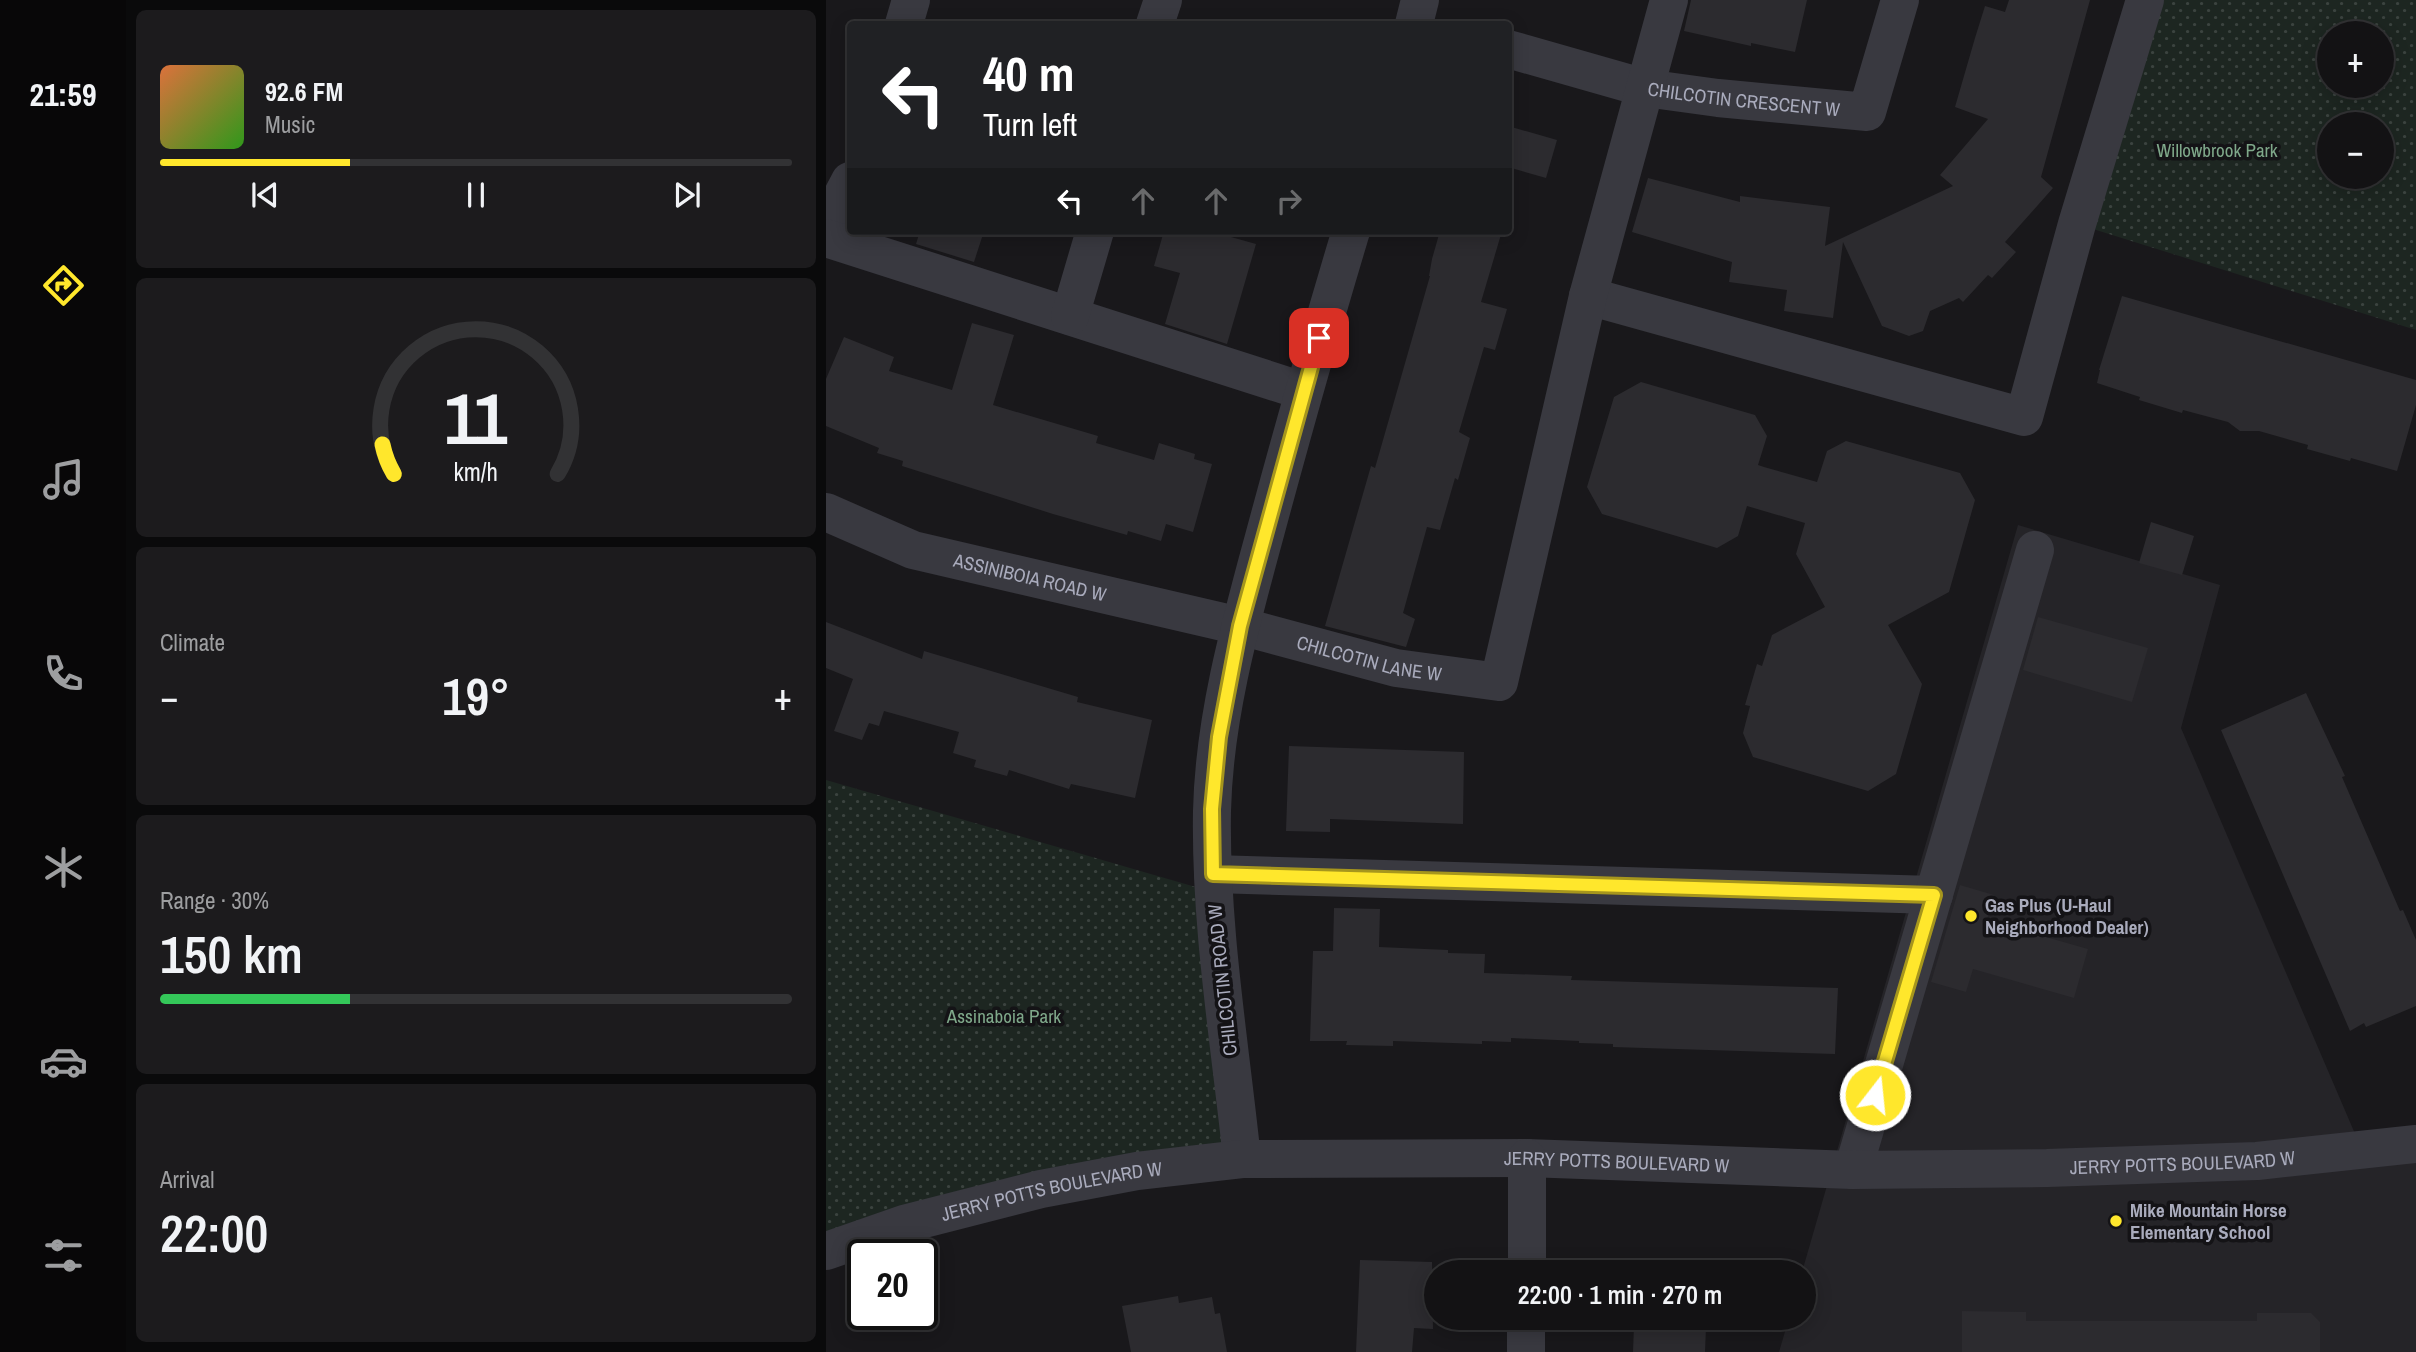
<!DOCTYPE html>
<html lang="en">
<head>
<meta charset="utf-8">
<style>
  :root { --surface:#131214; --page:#1c1b1d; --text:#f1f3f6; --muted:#9d9ea0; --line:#323234; --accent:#ffe72c }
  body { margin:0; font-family:"Archivo Narrow",sans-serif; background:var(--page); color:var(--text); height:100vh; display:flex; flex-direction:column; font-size:26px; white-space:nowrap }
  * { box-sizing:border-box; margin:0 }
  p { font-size:23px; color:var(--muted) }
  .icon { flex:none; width:38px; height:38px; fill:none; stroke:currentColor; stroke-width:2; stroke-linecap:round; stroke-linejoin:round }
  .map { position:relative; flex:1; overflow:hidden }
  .details { display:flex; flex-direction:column; gap:10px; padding:10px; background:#0a0a0b; width:700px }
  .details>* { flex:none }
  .hud { position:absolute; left:21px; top:21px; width:665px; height:214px; border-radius:7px; box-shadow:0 4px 18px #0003,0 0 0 2px var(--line); background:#202124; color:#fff; overflow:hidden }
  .controls { position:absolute; left:1491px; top:21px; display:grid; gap:14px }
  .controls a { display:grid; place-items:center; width:77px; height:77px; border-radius:50%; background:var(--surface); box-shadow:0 4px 18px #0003,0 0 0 2px var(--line); font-size:35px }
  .speed { position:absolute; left:21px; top:1239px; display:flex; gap:14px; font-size:35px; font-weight:700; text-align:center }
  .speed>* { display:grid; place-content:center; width:91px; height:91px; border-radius:50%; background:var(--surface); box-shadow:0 4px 18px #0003,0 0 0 2px var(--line); line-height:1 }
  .speed .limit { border:4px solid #111; border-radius:10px; background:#fff; color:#111 }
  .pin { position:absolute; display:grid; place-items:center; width:60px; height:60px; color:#fff; margin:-30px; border-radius:14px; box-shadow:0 4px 10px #0006 }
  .me { position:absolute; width:77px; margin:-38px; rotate:16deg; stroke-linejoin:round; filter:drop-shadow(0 0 5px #0008) }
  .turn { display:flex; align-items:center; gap:24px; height:147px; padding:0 21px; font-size:32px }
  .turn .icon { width:91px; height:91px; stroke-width:2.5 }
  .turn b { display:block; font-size:49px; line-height:60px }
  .lanes { display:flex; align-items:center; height:66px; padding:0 21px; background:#0003; justify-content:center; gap:35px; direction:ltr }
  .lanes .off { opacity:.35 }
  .big { font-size:52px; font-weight:600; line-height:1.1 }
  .details .widget { flex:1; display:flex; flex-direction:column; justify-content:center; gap:10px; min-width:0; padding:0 24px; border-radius:10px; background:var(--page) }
  .details .dial { align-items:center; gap:0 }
  .dial svg { height:182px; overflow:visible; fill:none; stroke:var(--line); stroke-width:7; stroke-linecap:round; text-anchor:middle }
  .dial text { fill:var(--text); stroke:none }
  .song { display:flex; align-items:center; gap:21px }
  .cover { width:84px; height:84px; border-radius:10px; background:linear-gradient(135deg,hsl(20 70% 55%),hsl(110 70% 35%)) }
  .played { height:7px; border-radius:4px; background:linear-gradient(90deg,var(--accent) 30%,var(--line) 30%) }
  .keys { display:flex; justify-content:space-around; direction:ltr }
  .heat { display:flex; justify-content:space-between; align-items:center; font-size:38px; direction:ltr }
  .charge { height:10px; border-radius:5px; background:linear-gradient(90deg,#34c759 30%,var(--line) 0) }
  .trip { position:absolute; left:598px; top:1260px; width:392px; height:70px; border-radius:35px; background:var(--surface); box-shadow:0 4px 18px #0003,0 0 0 2px var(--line); font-weight:600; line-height:70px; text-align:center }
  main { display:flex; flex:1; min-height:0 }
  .tab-bar { display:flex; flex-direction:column; width:126px; justify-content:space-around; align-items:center; background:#080708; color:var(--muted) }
  .tab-bar .icon { width:49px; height:49px }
  .tab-bar .current { color:var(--accent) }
  .tab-bar b { font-size:32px; color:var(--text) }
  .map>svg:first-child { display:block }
  .built { fill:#252428 }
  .park { fill:url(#park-dots); fill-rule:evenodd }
  .building { fill:#2c2b2f }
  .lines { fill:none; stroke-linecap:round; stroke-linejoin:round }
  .minor { stroke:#393940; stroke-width:38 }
  .route-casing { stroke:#a6961d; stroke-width:18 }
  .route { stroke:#ffe72c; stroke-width:12 }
  .poi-dot { fill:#ffe72c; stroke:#141316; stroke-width:2.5 }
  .labels { text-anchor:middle; stroke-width:7; stroke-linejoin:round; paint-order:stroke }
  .street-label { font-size:19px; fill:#a9abbc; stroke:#141316 }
  .park-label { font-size:19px; fill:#7fa88a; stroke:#141316 }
  .poi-label { font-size:19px; font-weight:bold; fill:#a9abbc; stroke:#141316; text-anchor:start }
</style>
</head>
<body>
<main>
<nav class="tab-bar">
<b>21:59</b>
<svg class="icon current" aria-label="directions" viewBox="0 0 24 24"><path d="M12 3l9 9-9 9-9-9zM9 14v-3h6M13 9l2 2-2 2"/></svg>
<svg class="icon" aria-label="music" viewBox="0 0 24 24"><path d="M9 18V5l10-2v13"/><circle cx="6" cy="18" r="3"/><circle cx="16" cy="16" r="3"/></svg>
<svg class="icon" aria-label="phone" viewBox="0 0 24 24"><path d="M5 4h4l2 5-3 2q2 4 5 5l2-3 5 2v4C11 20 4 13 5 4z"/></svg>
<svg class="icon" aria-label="climate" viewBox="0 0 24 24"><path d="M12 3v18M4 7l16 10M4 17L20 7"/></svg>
<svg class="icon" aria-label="car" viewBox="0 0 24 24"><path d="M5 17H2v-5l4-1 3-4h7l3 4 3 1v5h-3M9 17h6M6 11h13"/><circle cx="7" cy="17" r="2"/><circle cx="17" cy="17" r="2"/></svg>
<svg class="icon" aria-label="filters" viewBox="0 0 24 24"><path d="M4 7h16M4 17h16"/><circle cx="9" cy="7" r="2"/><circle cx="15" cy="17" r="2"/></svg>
</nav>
<section class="details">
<div class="widget">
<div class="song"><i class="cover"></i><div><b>92.6 FM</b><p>Music</p></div></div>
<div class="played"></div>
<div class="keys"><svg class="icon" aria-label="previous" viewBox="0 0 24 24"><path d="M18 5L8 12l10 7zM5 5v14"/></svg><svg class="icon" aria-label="pause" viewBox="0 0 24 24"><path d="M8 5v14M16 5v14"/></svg><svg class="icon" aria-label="next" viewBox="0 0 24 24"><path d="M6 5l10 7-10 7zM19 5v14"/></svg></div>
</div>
<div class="widget dial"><svg viewBox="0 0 100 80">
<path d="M14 69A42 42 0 1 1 86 69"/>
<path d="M14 69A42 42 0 0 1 9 56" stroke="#ffe72c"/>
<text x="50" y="56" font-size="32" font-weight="700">11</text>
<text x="50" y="72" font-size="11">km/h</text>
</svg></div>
<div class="widget"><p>Climate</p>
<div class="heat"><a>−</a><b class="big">19°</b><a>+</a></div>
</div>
<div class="widget"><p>Range · 30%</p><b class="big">150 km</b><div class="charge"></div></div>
<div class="widget"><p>Arrival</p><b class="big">22:00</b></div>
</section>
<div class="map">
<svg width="1590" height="1352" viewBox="0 0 1590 1352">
  <defs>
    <pattern id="park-dots" width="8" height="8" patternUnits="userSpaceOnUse" patternTransform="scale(1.75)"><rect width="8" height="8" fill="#1d2621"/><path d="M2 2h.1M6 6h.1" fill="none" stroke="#3b433f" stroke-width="1.8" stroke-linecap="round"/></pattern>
  </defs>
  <rect width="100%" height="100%" fill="#19181b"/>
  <polygon class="built" points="1192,525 1394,585 1355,728 1536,1150 1590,1142 1590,1352 953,1352 963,1318 978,1318 978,1272 976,1272"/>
  <g class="park">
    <path d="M1319,0H1590V330L1251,224ZM1503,33H1556V86H1503ZM1503,124H1556V177H1503Z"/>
    <polygon points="0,780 387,892 416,1159 0,1250"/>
  </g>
  <g class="building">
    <polygon points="865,0 981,0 969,52 925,43 925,46 858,31"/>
    <polygon points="1183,0 1264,0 1215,177 1227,188 1179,242 1190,252 1166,278 1162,275 1137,302 1133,298 1104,311 1097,331 1083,336 1056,326 1017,242 1007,318 958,311 961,290 903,282 906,262 806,232 822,178 914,202 914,196 1004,207 999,246 1127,186 1114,175 1162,119 1129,107 1149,38 1159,6 1179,12"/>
    <polygon points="682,126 731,140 720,178 682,167"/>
    <polygon points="94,231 158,231 148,262 90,244"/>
    <polygon points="338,231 407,231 405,237 430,244 401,344 339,324 354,273 328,266"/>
    <polygon points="614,231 676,231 655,302 681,309 669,350 658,347 633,432 644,438 632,480 629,478 614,530 601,527 577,613 589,619 580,647 499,626 545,466 549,468 604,276 603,276 606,259"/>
    <polygon points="1296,296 1590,380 1590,405 1571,471 1525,458 1524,461 1481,449 1482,445 1433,431 1414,431 1402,422 1357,410 1356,413 1313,400 1314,397 1271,383 1274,370 1273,370"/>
    <polygon points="146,323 188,335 167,405 272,436 270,443 328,460 333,443 369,454 368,459 386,464 367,532 340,524 335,541 302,531 301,535 227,514 76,466 77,461 51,453 53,448 0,426 0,379 18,337 68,357 63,371 126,390"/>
    <polygon points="815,382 929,415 941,436 932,465 938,467 991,482 1001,451 1020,441 1134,473 1149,500 1123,592 1062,625 1096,684 1070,774 1042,791 927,757 917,733 924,706 919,705 931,664 936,666 946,635 999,607 970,554 979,523 921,506 912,536 891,548 776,514 761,487 788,397"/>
    <polygon points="1325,522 1368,536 1356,575 1313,563"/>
    <polygon points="1212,617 1322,648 1306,702 1197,670"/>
    <polygon points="0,622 96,659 98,651 252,697 251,702 326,720 309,798 245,784 243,789 183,770 181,776 148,767 150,760 127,753 133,732 58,711 53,726 43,723 36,740 8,731 27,679 0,668"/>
    <polygon points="1480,693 1519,776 1516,777 1574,911 1577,910 1590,940 1590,1006 1540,1027 1538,1023 1524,1031 1395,730"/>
    <polygon points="463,746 638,752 637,824 504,819 504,832 460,831"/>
    <polygon points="1134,885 1168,895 1161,920 1262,949 1248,998 1147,969 1140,992 1105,982"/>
    <polygon points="508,908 554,909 553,947 622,950 622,953 659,954 658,973 746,976 745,980 1012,988 1009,1054 787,1047 787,1044 753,1043 753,1041 685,1038 685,1042 656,1041 656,1044 567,1041 567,1046 520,1045 521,1041 484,1041 487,951 507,951"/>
    <polygon points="534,1260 606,1262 607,1329 588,1328 586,1352 530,1352"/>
    <polygon points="804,1267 895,1270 895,1272 804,1272"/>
    <polygon points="352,1296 353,1303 386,1297 389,1314 394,1313 401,1352 305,1352 296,1306"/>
    <polygon points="1136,1311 1200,1312 1200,1321 1431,1321 1431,1313 1485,1313 1494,1322 1494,1352 1136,1352"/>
    <polygon points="802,1318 893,1318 893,1328 880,1327 879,1352 807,1352 808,1325 801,1325"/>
  </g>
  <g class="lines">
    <g class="minor">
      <polyline points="78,24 85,0"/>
      <polyline points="329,24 337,0"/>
      <polyline points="588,24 594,0"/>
      <path id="s1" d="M682,49L819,88L892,98L1041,112L1074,0"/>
      <polyline points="0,226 24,181"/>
      <polyline points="0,238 477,391"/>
      <polyline points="762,296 1198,417 1251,224 1319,0"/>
      <polyline points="244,316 269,231"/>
      <path id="s2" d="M0,512L87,550L414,626L570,668L673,682L762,296L843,0"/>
      <polyline points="387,874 1108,895"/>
      <path d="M416,1159C404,1043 384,927 386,811C388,720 413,629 437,541C465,437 494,334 525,231"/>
      <polyline points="1027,1170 1209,550"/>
      <path id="s3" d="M0,1251L78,1224L215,1189L311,1171L416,1159L701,1158L1027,1170L1221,1168L1431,1161L1590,1144"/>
      <polyline points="701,1272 701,1158"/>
      <polyline points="700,1352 700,1318"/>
    </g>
  </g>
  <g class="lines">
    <defs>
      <polyline id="route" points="493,338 414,626 393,737 386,809 387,874 1108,895 1049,1095"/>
    </defs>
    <use href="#route" class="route-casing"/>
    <use href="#route" class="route"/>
  </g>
  <g class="poi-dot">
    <circle cx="1145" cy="916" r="7"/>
    <circle cx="1290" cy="1221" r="7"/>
  </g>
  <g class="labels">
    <g class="street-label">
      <text dy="7" stroke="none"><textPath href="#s1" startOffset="242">CHILCOTIN CRESCENT W</textPath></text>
      <text dy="7" stroke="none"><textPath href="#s2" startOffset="215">ASSINIBOIA ROAD W</textPath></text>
      <text dy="7" stroke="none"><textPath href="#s2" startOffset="564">CHILCOTIN LANE W</textPath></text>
      <text transform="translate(396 980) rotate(-96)" y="7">CHILCOTIN ROAD W</text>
      <text dy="7" stroke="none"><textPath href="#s3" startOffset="802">JERRY POTTS BOULEVARD W</textPath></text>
      <text dy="7" stroke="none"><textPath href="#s3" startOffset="1368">JERRY POTTS BOULEVARD W</textPath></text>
      <text dy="7" stroke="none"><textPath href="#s3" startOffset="234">JERRY POTTS BOULEVARD W</textPath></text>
    </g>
    <g class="park-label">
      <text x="1391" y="157">Willowbrook Park</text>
      <text x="178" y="1023">Assinaboia Park</text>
    </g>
    <g class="poi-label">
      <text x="1159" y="912">Gas Plus (U-Haul<tspan x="1159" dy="22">Neighborhood Dealer)</tspan></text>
      <text x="1304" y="1217">Mike Mountain Horse<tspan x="1304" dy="22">Elementary School</tspan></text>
    </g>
  </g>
</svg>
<div class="controls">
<a>+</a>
<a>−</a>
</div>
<div class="speed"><div class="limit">20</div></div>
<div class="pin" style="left:493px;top:338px;background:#d93025"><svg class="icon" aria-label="arrive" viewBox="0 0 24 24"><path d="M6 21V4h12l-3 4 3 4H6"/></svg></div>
<svg class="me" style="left:1049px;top:1095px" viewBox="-20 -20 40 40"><circle r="17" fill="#ffe72c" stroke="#fff" stroke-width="3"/><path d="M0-11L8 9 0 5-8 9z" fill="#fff"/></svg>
<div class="trip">22:00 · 1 min · 270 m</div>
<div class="hud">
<div class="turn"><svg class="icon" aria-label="left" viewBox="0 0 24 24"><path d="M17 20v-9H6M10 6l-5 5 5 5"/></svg><div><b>40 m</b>Turn left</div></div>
<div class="lanes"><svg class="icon" aria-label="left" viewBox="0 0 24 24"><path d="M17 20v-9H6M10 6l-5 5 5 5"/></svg><svg class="icon off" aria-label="ahead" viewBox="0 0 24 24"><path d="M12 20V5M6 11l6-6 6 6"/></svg><svg class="icon off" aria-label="ahead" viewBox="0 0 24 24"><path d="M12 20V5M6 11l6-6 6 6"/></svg><svg class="icon off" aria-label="right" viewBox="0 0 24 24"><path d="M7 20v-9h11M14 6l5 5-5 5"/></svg></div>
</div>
</div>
</main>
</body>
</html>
